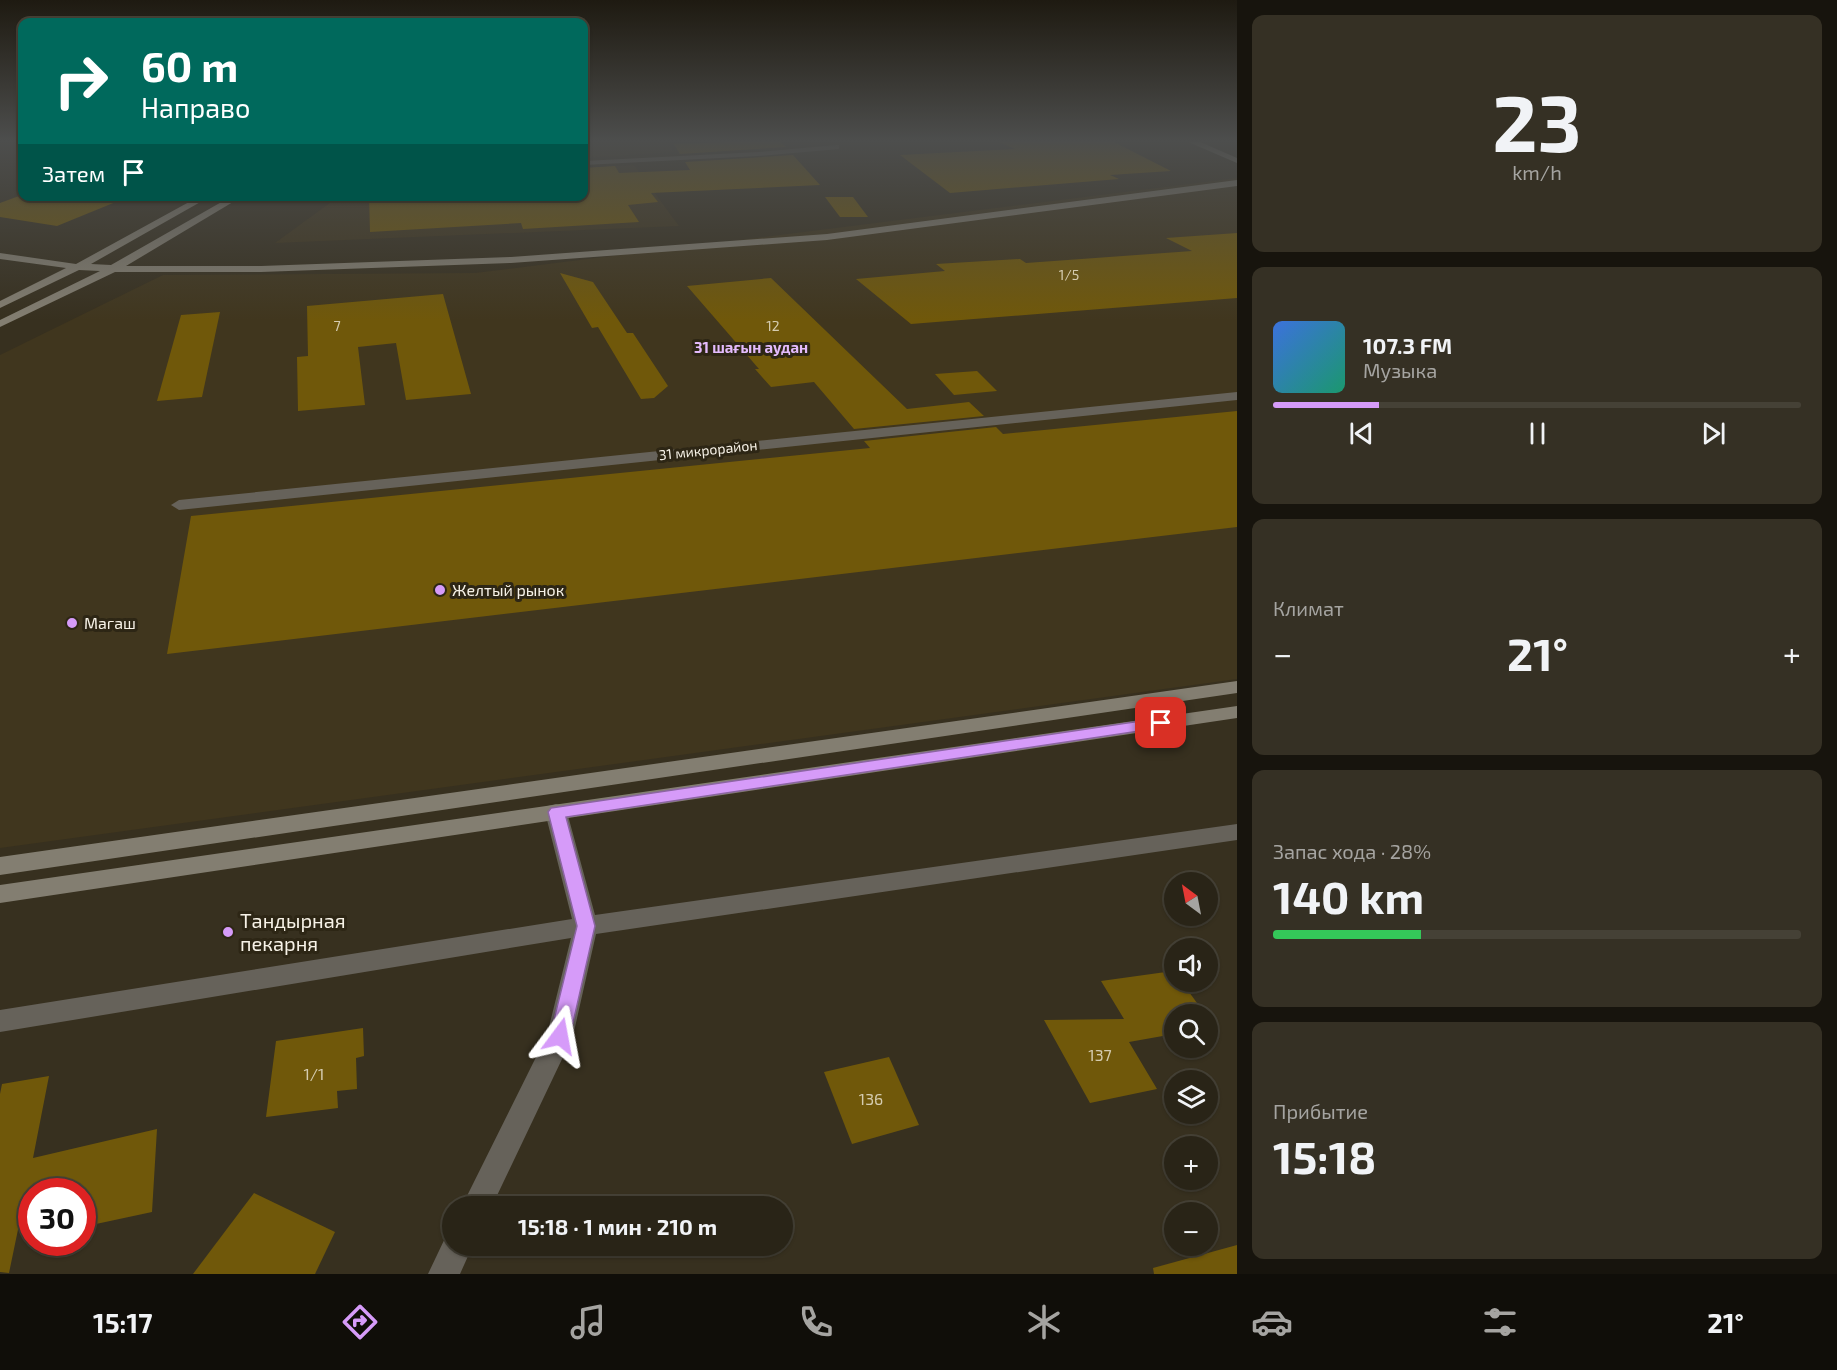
<!DOCTYPE html>
<html lang="ru">
<head>
<meta charset="utf-8">
<style>
  :root { --surface:#292417; --page:#353024; --text:#f1f3f6; --muted:#a5a4a1; --line:#454136; --accent:#d69bf9 }
  body { margin:0; font-family:"Exo 2",sans-serif; background:var(--page); color:var(--text); height:100vh; display:flex; flex-direction:column; font-size:22px; white-space:nowrap }
  * { box-sizing:border-box; margin:0 }
  p { font-size:20px; color:var(--muted) }
  .icon { flex:none; width:33px; height:33px; fill:none; stroke:currentColor; stroke-width:2; stroke-linecap:round; stroke-linejoin:round }
  .map { position:relative; flex:1; overflow:hidden }
  .side { display:flex; flex-direction:column; gap:15px; padding:15px; background:#17140d; width:600px }
  .side>* { flex:none }
  .guide { position:absolute; left:18px; top:18px; width:570px; height:183px; border-radius:12px; box-shadow:0 2px 4px #0004,0 0 0 2px var(--line); background:#00695c; color:#fff; overflow:hidden }
  .needle { width:39px; rotate:328deg }
  .tools { position:absolute; left:1164px; top:872px; display:grid; gap:12px }
  .tools a { display:grid; place-items:center; width:54px; height:54px; border-radius:50%; background:var(--surface); box-shadow:0 2px 4px #0004,0 0 0 2px var(--line); font-size:30px }
  .speed { position:absolute; left:18px; top:1178px; display:flex; gap:12px; font-size:30px; font-weight:700; text-align:center }
  .speed>* { display:grid; place-content:center; width:78px; height:78px; border-radius:50%; background:var(--surface); box-shadow:0 2px 4px #0004,0 0 0 2px var(--line); line-height:1 }
  .speed .limit { border:9px solid #d22; background:#fff; color:#111 }
  .pin { position:absolute; display:grid; place-items:center; width:51px; height:51px; color:#fff; margin:-26px; border-radius:12px; box-shadow:0 3px 9px #0006 }
  .me { position:absolute; width:66px; margin:-33px; rotate:13deg; stroke-linejoin:round; filter:drop-shadow(0 0 4px #0008) }
  .turn { display:flex; align-items:center; gap:21px; height:126px; padding:0 24px; font-size:27px }
  .turn .icon { width:78px; height:78px; stroke-width:2.5 }
  .turn b { display:block; font-size:42px; line-height:51px }
  .then { display:flex; align-items:center; height:57px; padding:0 24px; background:#0003; gap:12px; font-size:22px }
  .big { font-size:45px; font-weight:700; line-height:1.1 }
  .side .widget { flex:1; display:flex; flex-direction:column; justify-content:center; gap:9px; min-width:0; padding:0 21px; border-radius:12px; background:var(--page) }
  .side .dial { align-items:center; gap:0 }
  .dial b { font-size:78px; line-height:1 }
  .song { display:flex; align-items:center; gap:18px }
  .cover { width:72px; height:72px; border-radius:9px; background:linear-gradient(135deg,hsl(220 70% 55%),hsl(160 70% 35%)) }
  .played { height:6px; border-radius:3px; background:linear-gradient(90deg,var(--accent) 20%,var(--line) 20%) }
  .keys { display:flex; justify-content:space-around; direction:ltr }
  .heat { display:flex; justify-content:space-between; align-items:center; font-size:33px; direction:ltr }
  .charge { height:9px; border-radius:4px; background:linear-gradient(90deg,#34c759 28%,var(--line) 0) }
  .trip { position:absolute; left:442px; top:1196px; width:351px; height:60px; border-radius:30px; background:var(--surface); box-shadow:0 2px 4px #0004,0 0 0 2px var(--line); font-weight:700; line-height:60px; text-align:center }
  .dock { display:flex; height:96px; justify-content:space-around; align-items:center; background:#100e09; color:var(--muted) }
  .dock .icon { width:42px; height:42px }
  .dock .on { color:var(--accent) }
  .dock b { font-size:27px; color:var(--text) }
  main { display:flex; flex:1; min-height:0 }
  .map>svg:first-child { display:block }
  .built { fill:#40361e }
  .building { fill:#70580a }
  .lines { fill:none; stroke-linecap:round; stroke-linejoin:round }
  .street { fill:#66625a; fill-rule:evenodd }
  .secondary { fill:#837e71; fill-rule:evenodd }
  .route { fill:#d69bf9; stroke:#8b65a2; stroke-width:1.5 }
  .poi-dot { fill:#d69bf9; stroke:#2d2615; stroke-width:2 }
  .labels { text-anchor:middle; stroke-width:6; stroke-linejoin:round; paint-order:stroke }
  .number-label { font-size:14px; fill:#d5ccb0 }
  .far-street-label { font-size:14px; fill:#f7f2e7; stroke:#2d2615 }
  .far-neighbourhood-label { font-size:15px; font-weight:bold; fill:#e4bbfd; stroke:#2d2615 }
  .poi-label { font-size:16px; fill:#f7f2e7; stroke:#2d2615; text-anchor:start }
  .near-number-label { font-size:16px; fill:#d5ccb0 }
  .near-poi-label { font-size:20px; fill:#f7f2e7; stroke:#2d2615; text-anchor:start }
</style>
</head>
<body>
<main>
<div class="map">
<svg width="1237" height="1274" viewBox="0 0 1237 1274">
  <rect width="100%" height="100%" fill="#37301f"/>
  <g class="built">
    <polygon points="584,141 666,141 673,152 584,158"/>
    <polygon points="634,165 679,226 275,243 338,197 584,196 584,168"/>
    <polygon points="1237,178 1237,679 0,848 0,355 163,275 475,273"/>
  </g>
  <g class="building">
    <polygon points="765,141 780,141 786,147 680,154 674,144"/>
    <polygon points="997,141 1112,141 1171,171 1110,175 1119,179 950,193 900,155 1015,149"/>
    <polygon points="793,155 820,185 651,193 658,202 628,205 639,222 523,229 521,223 370,232 369,196 584,196 584,168 615,166 619,173 690,170 685,162"/>
    <polygon points="19,196 128,196 128,197 57,226 0,217 0,203"/>
    <polygon points="825,197 853,197 868,217 840,217"/>
    <polygon points="1237,233 1237,298 911,324 856,279 945,271 936,264 1020,259 1026,263 1192,251 1166,238"/>
    <polygon points="560,273 593,282 627,333 633,333 668,386 654,398 641,399 598,327 592,328"/>
    <polygon points="771,278 907,409 969,402 984,416 854,429 814,382 771,387 755,369 759,369 687,286"/>
    <polygon points="443,294 471,394 406,400 396,343 358,347 365,405 298,411 297,357 308,356 307,306"/>
    <polygon points="220,312 202,397 157,401 181,315"/>
    <polygon points="977,371 997,391 954,395 935,374"/>
    <polygon points="1237,411 1237,527 167,654 191,516 870,448 864,441 996,427 1003,434"/>
    <polygon points="1173,971 1174,981 1181,981 1205,1014 1174,1014 1174,1034 1129,1042 1157,1089 1090,1103 1044,1020 1124,1019 1101,981"/>
    <polygon points="363,1028 364,1056 356,1058 357,1089 337,1091 338,1108 266,1117 276,1041"/>
    <polygon points="889,1057 919,1125 852,1144 824,1072"/>
    <polygon points="49,1076 33,1158 157,1129 152,1212 82,1227 82,1191 26,1191 9,1273 0,1272 0,1094 2,1084"/>
    <polygon points="254,1193 335,1232 315,1274 193,1274"/>
    <polygon points="1237,1245 1237,1274 1154,1274 1153,1268"/>
  </g>
  <g class="lines">
    <g class="street">
      <polygon points="836,145 839,145 839,149 758,156 584,165 584,161 758,152"/>
      <polygon points="1237,392 1237,400 179,510 171,505 179,500"/>
      <polygon points="556,804 564,806 567,812 595,915 1237,824 1237,840 596,934 573,1036 492,1206 462,1206 547,1035 571,938 0,1032 0,1010 572,919 545,812 548,806"/>
      <polygon points="453,1232 453,1245 473,1245 460,1274 428,1274 447,1234"/>
    </g>
    <g class="secondary">
      <polygon points="1186,141 1198,141 1237,158 1237,163"/>
      <polygon points="1237,180 1237,186 827,240 511,263 261,272 115,272 0,327 0,320 100,271 79,270 0,308 0,301 66,268 0,259 0,253 76,264 200,196 211,196 91,264 111,265 232,196 243,196 126,266 261,266 511,257 827,234"/>
      <polygon points="1237,681 1237,693 0,875 0,857"/>
      <polygon points="1237,706 1237,718 0,903 0,885"/>
    </g>
  </g>
  <linearGradient id="sky" x2="0" y2="1"><stop stop-color="#1e1a11"/><stop offset="0.44" stop-color="#4d4e4d"/><stop offset="1" stop-color="#4d4e4d" stop-opacity="0"/></linearGradient>
  <rect width="1237" height="320" fill="url(#sky)"/>
  <polygon class="route" points="1161,718 1166,720 1168,723 1166,727 566,817 595,926 570,1036 567,1042 560,1044 553,1042 550,1036 577,926 548,812 551,808"/>
  <g class="poi-dot">
    <circle cx="440" cy="590" r="6"/>
    <circle cx="72" cy="623" r="6"/>
    <circle cx="228" cy="932" r="6"/>
  </g>
  <g class="labels">
    <g class="number-label">
      <text x="1069" y="280">1/5</text>
      <text x="337" y="331">7</text>
      <text x="773" y="331">12</text>
    </g>
    <g class="far-street-label">
      <text transform="translate(708 450) rotate(-6)" y="5">31 микрорайон</text>
    </g>
    <g class="far-neighbourhood-label">
      <text x="751" y="353">31 шағын аудан</text>
    </g>
    <g class="poi-label">
      <text x="452" y="596">Желтый рынок</text>
      <text x="84" y="629">Магаш</text>
    </g>
    <g class="near-number-label">
      <text x="1100" y="1061">137</text>
      <text x="314" y="1080">1/1</text>
      <text x="871" y="1105">136</text>
    </g>
    <g class="near-poi-label">
      <text x="240" y="928">Тандырная<tspan x="240" dy="23">пекарня</tspan></text>
    </g>
  </g>
</svg>
<div class="tools">
<a><svg class="needle" viewBox="-14 -14 28 28"><path d="M0-13l5 13h-10z" fill="#e53935"/><path d="M0 13l5-13h-10z" fill="#a5a4a1"/></svg></a>
<a><svg class="icon" aria-label="sound" viewBox="0 0 24 24"><path d="M4 9h4l5-4v14l-5-4H4zM17 9q2 3 0 6"/></svg></a>
<a><svg class="icon" aria-label="search" viewBox="0 0 24 24"><circle cx="10" cy="10" r="6"/><path d="M15 15l6 6"/></svg></a>
<a><svg class="icon" aria-label="layers" viewBox="0 0 24 24"><path d="M12 4l9 5-9 5-9-5zM3 14l9 5 9-5"/></svg></a>
<a>+</a>
<a>−</a>
</div>
<div class="speed"><div class="limit">30</div></div>
<div class="pin" style="left:1161px;top:723px;background:#d93025"><svg class="icon" aria-label="arrive" viewBox="0 0 24 24"><path d="M6 21V4h12l-3 4 3 4H6"/></svg></div>
<svg class="me" style="left:560px;top:1036px" viewBox="-20 -20 40 40"><path d="M0-17L14 15 0 8-14 15z" fill="#d69bf9" stroke="#fff" stroke-width="4"/></svg>
<div class="trip">15:18 · 1 мин · 210 m</div>
<div class="guide">
<div class="turn"><svg class="icon" aria-label="right" viewBox="0 0 24 24"><path d="M7 20v-9h11M14 6l5 5-5 5"/></svg><div><b>60 m</b>Направо</div></div>
<div class="then">Затем<svg class="icon" aria-label="arrive" viewBox="0 0 24 24"><path d="M6 21V4h12l-3 4 3 4H6"/></svg></div>
</div>
</div>
<section class="side">
<div class="widget dial"><b>23</b><p>km/h</p></div>
<div class="widget">
<div class="song"><i class="cover"></i><div><b>107.3 FM</b><p>Музыка</p></div></div>
<div class="played"></div>
<div class="keys"><svg class="icon" aria-label="previous" viewBox="0 0 24 24"><path d="M18 5L8 12l10 7zM5 5v14"/></svg><svg class="icon" aria-label="pause" viewBox="0 0 24 24"><path d="M8 5v14M16 5v14"/></svg><svg class="icon" aria-label="next" viewBox="0 0 24 24"><path d="M6 5l10 7-10 7zM19 5v14"/></svg></div>
</div>
<div class="widget"><p>Климат</p>
<div class="heat"><a>−</a><b class="big">21°</b><a>+</a></div>
</div>
<div class="widget"><p>Запас хода · 28%</p><b class="big">140 km</b><div class="charge"></div></div>
<div class="widget"><p>Прибытие</p><b class="big">15:18</b></div>
</section>
</main>
<nav class="dock">
<b>15:17</b>
<svg class="icon on" aria-label="directions" viewBox="0 0 24 24"><path d="M12 3l9 9-9 9-9-9zM9 14v-3h6M13 9l2 2-2 2"/></svg>
<svg class="icon" aria-label="music" viewBox="0 0 24 24"><path d="M9 18V5l10-2v13"/><circle cx="6" cy="18" r="3"/><circle cx="16" cy="16" r="3"/></svg>
<svg class="icon" aria-label="phone" viewBox="0 0 24 24"><path d="M5 4h4l2 5-3 2q2 4 5 5l2-3 5 2v4C11 20 4 13 5 4z"/></svg>
<svg class="icon" aria-label="climate" viewBox="0 0 24 24"><path d="M12 3v18M4 7l16 10M4 17L20 7"/></svg>
<svg class="icon" aria-label="car" viewBox="0 0 24 24"><path d="M5 17H2v-5l4-1 3-4h7l3 4 3 1v5h-3M9 17h6M6 11h13"/><circle cx="7" cy="17" r="2"/><circle cx="17" cy="17" r="2"/></svg>
<svg class="icon" aria-label="filters" viewBox="0 0 24 24"><path d="M4 7h16M4 17h16"/><circle cx="9" cy="7" r="2"/><circle cx="15" cy="17" r="2"/></svg>
<b>21°</b>
</nav>
</body>
</html>
